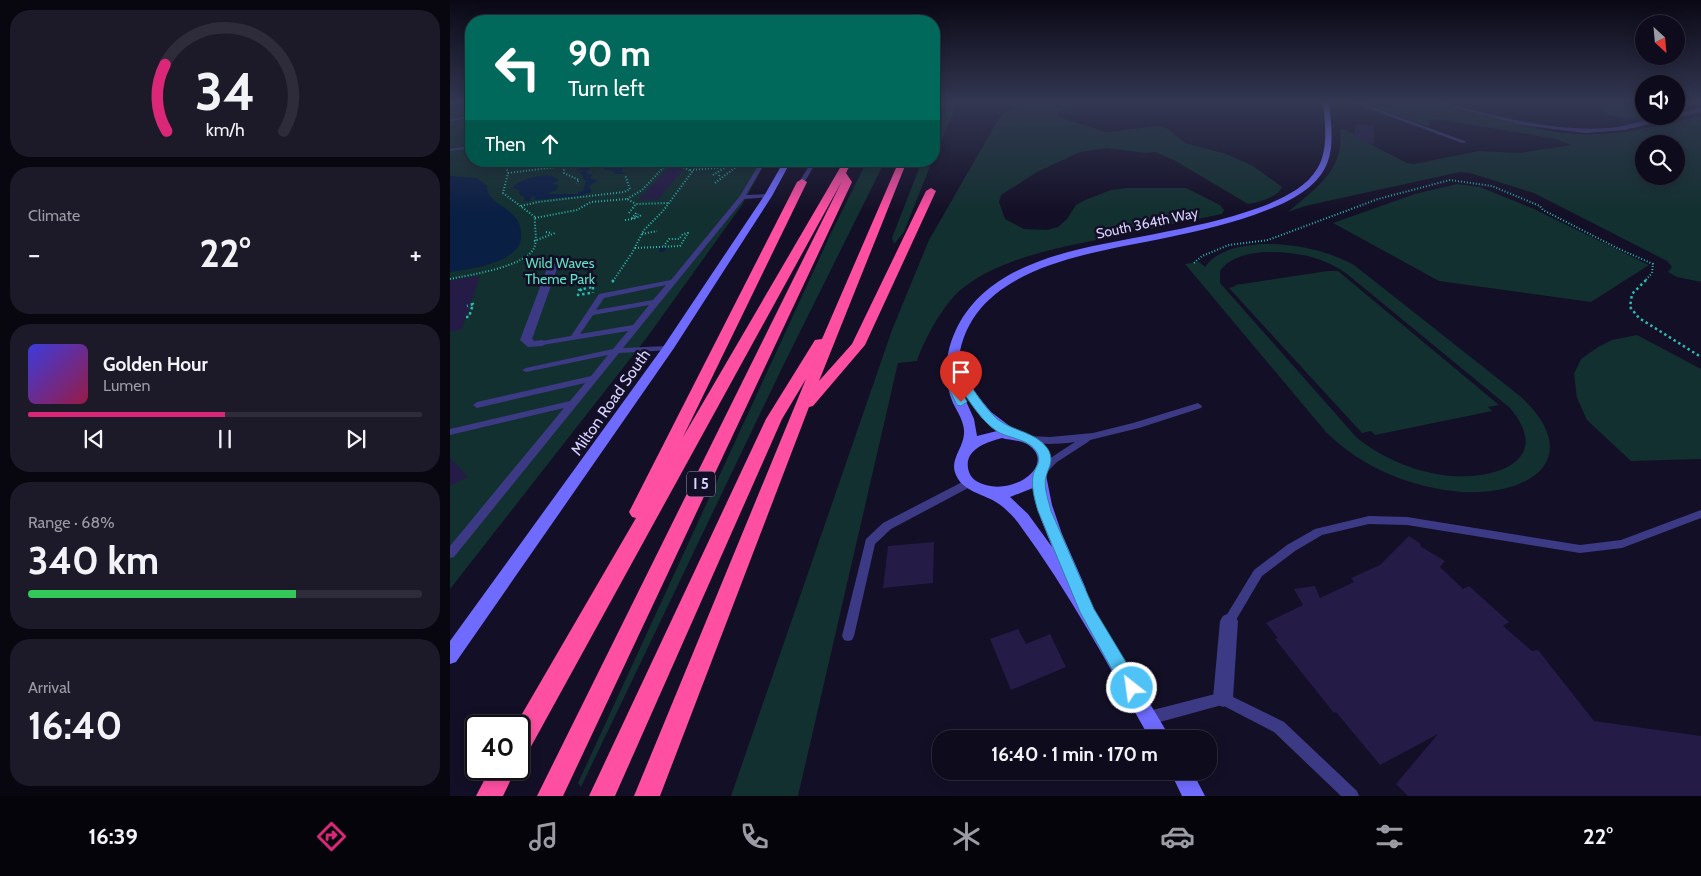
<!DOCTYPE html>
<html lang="en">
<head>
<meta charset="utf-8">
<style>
  :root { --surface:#0e0b1c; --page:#1c1929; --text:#f1f3f6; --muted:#9b9ba3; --line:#2e2b3b; --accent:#db2777 }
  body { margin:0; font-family:Cabin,sans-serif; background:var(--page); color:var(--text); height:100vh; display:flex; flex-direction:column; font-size:19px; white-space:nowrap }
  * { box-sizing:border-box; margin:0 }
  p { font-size:16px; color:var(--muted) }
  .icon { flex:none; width:28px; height:28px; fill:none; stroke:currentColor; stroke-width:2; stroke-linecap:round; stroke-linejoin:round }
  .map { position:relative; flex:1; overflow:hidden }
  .sheet { display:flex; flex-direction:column; gap:10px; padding:10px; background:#08060f; width:450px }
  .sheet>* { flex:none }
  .banner { position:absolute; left:15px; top:15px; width:475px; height:152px; border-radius:20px; box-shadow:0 2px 12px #0003,0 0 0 1px var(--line); background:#00695c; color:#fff; overflow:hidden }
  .needle { width:32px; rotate:154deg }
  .buttons { position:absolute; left:1185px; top:15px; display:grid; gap:10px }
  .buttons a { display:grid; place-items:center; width:50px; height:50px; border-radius:50%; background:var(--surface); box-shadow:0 2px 12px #0003,0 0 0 1px var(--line); font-size:25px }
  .speed { position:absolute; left:15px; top:715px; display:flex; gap:10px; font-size:25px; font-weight:700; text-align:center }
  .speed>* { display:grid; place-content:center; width:65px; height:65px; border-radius:50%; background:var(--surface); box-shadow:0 2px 12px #0003,0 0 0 1px var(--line); line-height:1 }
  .speed .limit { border:2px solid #111; border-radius:8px; background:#fff; color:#111 }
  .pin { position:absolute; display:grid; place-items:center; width:42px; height:42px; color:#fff; margin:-51px -21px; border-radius:50% 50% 50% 0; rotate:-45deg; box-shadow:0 0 5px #0007 }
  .pin .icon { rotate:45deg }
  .me { position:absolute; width:55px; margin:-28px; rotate:330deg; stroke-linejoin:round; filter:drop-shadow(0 0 4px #0008) }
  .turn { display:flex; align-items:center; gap:18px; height:105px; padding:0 20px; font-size:22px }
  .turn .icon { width:65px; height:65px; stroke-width:2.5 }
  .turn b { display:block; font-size:35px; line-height:42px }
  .then { display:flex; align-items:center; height:48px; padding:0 20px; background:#0003; gap:10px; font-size:19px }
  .big { font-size:38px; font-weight:800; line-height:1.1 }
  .sheet .widget { flex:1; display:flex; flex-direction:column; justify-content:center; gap:8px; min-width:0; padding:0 18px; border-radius:20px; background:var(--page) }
  .sheet .dial { align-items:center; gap:0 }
  .dial svg { height:130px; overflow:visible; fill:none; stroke:var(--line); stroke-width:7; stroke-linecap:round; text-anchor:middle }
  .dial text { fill:var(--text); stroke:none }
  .song { display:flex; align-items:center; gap:15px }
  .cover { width:60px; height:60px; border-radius:8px; background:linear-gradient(135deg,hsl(240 70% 55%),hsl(340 70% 35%)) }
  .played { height:5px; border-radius:2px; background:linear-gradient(90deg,var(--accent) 50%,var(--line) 50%) }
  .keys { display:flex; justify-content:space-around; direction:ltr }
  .heat { display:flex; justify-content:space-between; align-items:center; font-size:28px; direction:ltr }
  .charge { height:8px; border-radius:4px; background:linear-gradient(90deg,#34c759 68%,var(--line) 0) }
  .trip { position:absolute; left:482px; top:730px; width:285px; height:50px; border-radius:20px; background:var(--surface); box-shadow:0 2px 12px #0003,0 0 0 1px var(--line); font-weight:800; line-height:50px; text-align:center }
  .menu { display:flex; height:80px; justify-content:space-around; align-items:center; background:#06040b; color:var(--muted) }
  .menu .icon { width:35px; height:35px }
  .menu .active { color:var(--accent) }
  .menu b { font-size:22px; color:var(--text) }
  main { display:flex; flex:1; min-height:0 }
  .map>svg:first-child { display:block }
  .green { fill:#12302f; fill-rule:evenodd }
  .water { fill:#0a1f44 }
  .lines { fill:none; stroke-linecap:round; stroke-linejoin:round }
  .stream-far1 { stroke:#0a1f44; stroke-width:3 }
  .stream { stroke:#0a1f44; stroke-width:4 }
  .building { fill:#241b47 }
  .path-far1 { stroke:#2fb8b0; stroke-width:2; stroke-dasharray:1 2; stroke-linecap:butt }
  .path { stroke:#2fb8b0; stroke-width:2.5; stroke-dasharray:2.5 3; stroke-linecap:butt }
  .lane { fill:#3d3a85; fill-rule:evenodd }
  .street { fill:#3d3a85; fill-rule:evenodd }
  .secondary { fill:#6f6bff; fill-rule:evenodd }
  .highway { fill:#ff4fa3; fill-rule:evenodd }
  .path-bridge-far1 { stroke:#2fb8b0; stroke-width:2; stroke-dasharray:1 2; stroke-linecap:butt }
  .path-bridge { stroke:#2fb8b0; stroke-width:2.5; stroke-dasharray:2.5 3; stroke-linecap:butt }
  .route { fill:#4fc3f7; stroke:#337fa1 }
  .labels { text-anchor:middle; stroke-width:5; stroke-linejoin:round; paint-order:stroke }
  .far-street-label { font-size:14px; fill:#d9d4ff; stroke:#130f26 }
  .far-park-label { font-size:14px; fill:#5fe0c0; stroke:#130f26 }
  .shield { fill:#130f26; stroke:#9e99be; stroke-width:1 }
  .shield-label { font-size:15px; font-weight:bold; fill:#d9d4ff }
  .street-label { font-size:16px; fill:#d9d4ff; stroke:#130f26 }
</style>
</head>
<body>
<main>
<section class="sheet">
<div class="widget dial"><svg viewBox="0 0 100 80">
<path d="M14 69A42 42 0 1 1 86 69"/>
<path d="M14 69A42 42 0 0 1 13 28" stroke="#db2777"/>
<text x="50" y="56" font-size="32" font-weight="700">34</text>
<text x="50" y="72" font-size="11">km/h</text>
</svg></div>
<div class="widget"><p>Climate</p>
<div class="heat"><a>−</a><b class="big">22°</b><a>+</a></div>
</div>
<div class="widget">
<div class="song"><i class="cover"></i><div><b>Golden Hour</b><p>Lumen</p></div></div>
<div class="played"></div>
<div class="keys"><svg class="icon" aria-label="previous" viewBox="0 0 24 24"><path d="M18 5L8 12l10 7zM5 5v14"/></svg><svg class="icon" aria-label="pause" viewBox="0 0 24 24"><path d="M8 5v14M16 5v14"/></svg><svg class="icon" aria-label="next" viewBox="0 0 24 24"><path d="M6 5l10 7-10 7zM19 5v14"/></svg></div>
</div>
<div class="widget"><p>Range · 68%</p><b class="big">340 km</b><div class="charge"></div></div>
<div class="widget"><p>Arrival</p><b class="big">16:40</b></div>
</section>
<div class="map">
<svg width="1251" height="796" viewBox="0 0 1251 796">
  <rect width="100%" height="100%" fill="#130f26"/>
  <g class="green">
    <polygon points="0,102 21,102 21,161 316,161 292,205 198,336 0,589"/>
    <polygon points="500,102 508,102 484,158 484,135"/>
    <path d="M576,102H642L609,112L608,117L656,132L709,126L718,129L735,143L776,154L803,166L832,187C828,197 808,203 798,204L724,160L705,152L696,153L657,148L630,152L587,172L551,195L549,202L555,219L574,229L597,230L608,227L617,219L626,205L635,200L661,190L676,188H736L770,205L774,210L772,214C737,221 702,228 667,236C617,246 546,257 507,293C491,309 474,340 467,361L448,363L348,796H281L442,330L479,240L548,120L553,114Z"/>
    <polygon points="648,102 761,102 759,107 745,108"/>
    <path d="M911,102C932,102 968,98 987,102C1033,112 1077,131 1124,134C1168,137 1208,126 1251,116V282L1227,277L1218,272L1222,267L1217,261L1084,193L1020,173L1010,172L855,206L838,212C865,189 895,170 890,130L893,129L912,137L920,144L957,163L964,164L1029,151L1069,153L1121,145L1106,139L987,119L980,120L978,126L971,124ZM1194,144H1226V176H1194Z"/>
    <path d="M1155,104L1194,105V116H1214C1202,118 1162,121 1154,111L1155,107L1152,105Z"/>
    <polygon points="417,161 435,161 333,366 131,787 128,783 381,233"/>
    <polygon points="472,161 482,161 454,232 444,244 442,238"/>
    <polygon points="1007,184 1030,187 1084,209 1199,265 1141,302 989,281 883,223 965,194"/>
    <path d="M814,244C846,244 876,250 904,265L1070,396C1136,457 1082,496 1012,492C962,488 912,468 876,432L735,264L749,262L755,267C768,249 793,245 814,244ZM813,252C843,251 872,256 897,274L1060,408C1109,467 1031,483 986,474C956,468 930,456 907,438L770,283V271C780,257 797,254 813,252Z"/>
    <polygon points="878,271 888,271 1049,405 1038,407 1042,411 925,435 921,431 912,433 779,288 786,286 785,285"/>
    <polygon points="1187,335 1251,369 1251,459 1181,461 1137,420 1127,398 1124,374 1131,359 1148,347 1162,340"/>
  </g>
  <g class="water">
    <path d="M143,161H152L160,167H174L171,172L178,174H165L161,170H154L156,167L151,165L137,166L141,169L136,171L137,173L143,175L139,178L148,180L139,186L142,192L129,196L85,200L84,198L86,196L81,197L80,201H74L75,197L70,195L69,190L63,188C69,179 89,175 100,175L109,180L102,184L109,185L106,190L96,194H128V192L133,191L136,181L132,178L133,176L130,173L133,171L126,170Z"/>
    <path d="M0,176L27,178L37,186C37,201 56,206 64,216C69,221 71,227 71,234C74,262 21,269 0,272Z"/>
  </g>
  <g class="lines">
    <polyline class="stream-far1" points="1226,108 1229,108"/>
    <polyline class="stream" points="211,250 214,249"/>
  </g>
  <g class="building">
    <polygon points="906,124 924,126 924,145 904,136"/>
    <polygon points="225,161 234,169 208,199 188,200"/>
    <polygon points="30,276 12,329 0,332 0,280"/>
    <polygon points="0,458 18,477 0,486"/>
    <polygon points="959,536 971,544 970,546 995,561 990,567 1013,589 1019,586 1059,622 1053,626 1082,651 1088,650 1144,721 1251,736 1251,796 958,796 946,784 988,734 930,765 886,712 884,713 825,639 828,638 816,623 853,605 844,589 865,586 870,598 904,582 901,578 930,565"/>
    <polygon points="484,542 483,583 433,588 438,546"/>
    <polygon points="568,629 576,644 600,634 616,667 561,690 540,639"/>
  </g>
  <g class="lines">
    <g class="path-far1">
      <polyline points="89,163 101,161"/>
      <polyline points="106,164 104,164 110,161"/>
      <polyline points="214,165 219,161"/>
      <polyline points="244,168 250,161"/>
      <polyline points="240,170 276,167"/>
      <polyline points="58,173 114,166 114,173 129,180 126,183"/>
      <polyline points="263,175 276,167 281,161"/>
      <polyline points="269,176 270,174"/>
      <polyline points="265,183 286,167 288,161"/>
      <polyline points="177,199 192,190 215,166"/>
      <polyline points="71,206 88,202 174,192 180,189 175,175"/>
      <polyline points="179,213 186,204 218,203"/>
      <polyline points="186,213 182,218 189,217 192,214"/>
      <polyline points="85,218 127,210 141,202 177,199 186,204"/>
      <polyline points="175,220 183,219"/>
      <polyline points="96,232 101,233"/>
      <polyline points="192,234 207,231"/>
      <polyline points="84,241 105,233"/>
      <polyline points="185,248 230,246 238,233 233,234 229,239 219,239 214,246"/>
      <polyline points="744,263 752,256 779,245 818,240 928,199 1000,180 1042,186 1090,206 1093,210 1167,248 1203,264 1202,273 1195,281"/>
      <path d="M0,279C19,275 75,267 84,248C88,240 84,226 85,217L53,193L58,173L54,161"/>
      <polyline points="163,281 182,253 194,230 213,211 242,172 235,168 199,161"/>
    </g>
    <g class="path">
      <polyline points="1196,280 1182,294 1180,307 1189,318 1251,357"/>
      <polyline points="162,282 164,280"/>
      <polyline points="140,293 128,295 129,290 142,287"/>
      <polyline points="16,317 19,317 23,304 17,306"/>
    </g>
    <g class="lane">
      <polygon points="21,116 21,118 0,121 0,119"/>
      <polygon points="21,146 21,148 0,151 0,149"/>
      <path d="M311,161H316L296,195L318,194L320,195V197L294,199L173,348L218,346H221L222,348L221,350L169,353L4,557L0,558V546L114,408L0,435V429L120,401L135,383L27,408L23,405L27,402L141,376L158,355L76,372L72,370L76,368L163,349L178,331L92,345L88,343L92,341L121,336L149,294L221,280L290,196ZM216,285L203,300L146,310L154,298ZM199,305L183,325L130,334L143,315Z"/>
      <polygon points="362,161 367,161 354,183 350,183 349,182"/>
      <path d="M748,403L752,406L751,408L689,428L640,440L638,442L607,462L596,473H590L588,471C597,458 612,451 625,442C613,444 583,446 574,439L579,436L600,437L643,433L683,423Z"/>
      <polygon points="518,479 522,480 523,483 522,486 441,529 425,544 404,636 402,640 398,641 394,640 392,636 416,539 433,523"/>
      <polygon points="1251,510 1251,518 1172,548 1130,553 957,525 919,524 872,535 845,551 812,576 783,625 779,626 775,625 773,621 804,570 837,545 865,529 919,516 957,517 1130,545 1171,540"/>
      <polygon points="773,692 834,722 907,791 909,796 891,796 824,732 772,705 699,725 694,723 692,718 694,713 699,711"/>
    </g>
    <g class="street">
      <polygon points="901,102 909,102 1017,142 1012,143"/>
      <path d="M985,102H994C1048,117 1102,132 1159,128C1182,126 1204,116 1226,116V114L1251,108V112L1174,130L1136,133L1072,125Z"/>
      <polygon points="103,263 108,266 82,339 84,341 92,340 98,343 92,346 78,347 70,340 98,266"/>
      <polygon points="779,613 785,616 788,621 783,698 780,704 773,707 766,704 763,698 770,621 773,616"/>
    </g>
    <g class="secondary">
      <path d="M873,102H879C881,122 885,147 876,166C866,188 839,202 817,210C784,223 749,231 715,238C638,254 514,267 508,367L527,395L541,412L569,433L582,436L598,449L601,461L596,475L602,505L612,534L636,589L634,593L721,739H700C659,666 619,592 569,524C564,517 556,509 549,504C535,494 513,492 506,475C499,460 513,449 514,434C515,423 508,413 503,403C493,380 495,354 505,332C538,258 635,248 705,234C740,227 774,220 808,208C829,200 855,189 867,169C879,150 875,122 873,102ZM511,390L532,418L547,431L527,436L524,419ZM552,438C559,440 568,440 575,443C612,463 560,501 526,481C522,478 519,474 518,468C515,449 537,442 552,438ZM583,488L591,519L602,547L578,514L560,497Z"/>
      <polygon points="334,161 341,161 322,196 224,348 6,662 0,664 0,641 213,347 314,196"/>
      <polygon points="720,771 742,771 755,796 732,796"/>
    </g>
    <g class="highway">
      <polygon points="484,102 489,102 487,107 484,107"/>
      <polygon points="394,161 402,161 396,173 402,182 113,796 87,796 392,181 78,752 69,755 69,726 65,726 186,518 182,517 179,512 347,182 352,179 357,182 233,437"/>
      <polygon points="449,161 457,161 369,381 402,344 476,191 481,188 486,191 415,345 363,406 359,407 210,796 184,796 356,379 332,419 165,796 139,796 316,419 365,340 372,339"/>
      <polygon points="40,769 66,769 53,796 26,796"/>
    </g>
    <polyline class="path-bridge-far1" points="184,219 188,214"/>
    <g class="path-bridge">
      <polyline points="143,287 143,293"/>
      <polyline points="130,289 132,291"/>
    </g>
  </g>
  <linearGradient id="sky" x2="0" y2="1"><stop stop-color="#0a0815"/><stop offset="0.48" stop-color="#333752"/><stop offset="1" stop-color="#333752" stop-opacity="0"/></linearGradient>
  <rect width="1251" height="213" fill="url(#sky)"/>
  <path class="route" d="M503,362L507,363C518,381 529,401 545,417C561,432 588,431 599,451C604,462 598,468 596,477C593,487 599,502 601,511L644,609L688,682L690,688L688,693L682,696L675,693L630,612L588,511C585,501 581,487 583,476C584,468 591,464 588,455C582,439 560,439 548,432C532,422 521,403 510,388L517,402L511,406L507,405L499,389L497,366Z"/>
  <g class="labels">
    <g class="far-street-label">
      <text transform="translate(697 223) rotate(-12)" y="5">South 364th Way</text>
    </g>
    <g class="far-park-label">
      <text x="110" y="268">Wild Waves<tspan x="110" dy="16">Theme Park</tspan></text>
    </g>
    <rect class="shield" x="237" y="471.5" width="28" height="25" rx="4"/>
    <g class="shield-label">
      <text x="251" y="489">I 5</text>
    </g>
    <g class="street-label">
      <text transform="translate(160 402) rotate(-55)" y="6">Milton Road South</text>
    </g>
  </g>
</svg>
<div class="buttons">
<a><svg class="needle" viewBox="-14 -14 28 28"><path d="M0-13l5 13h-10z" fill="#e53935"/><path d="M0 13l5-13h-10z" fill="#9b9ba3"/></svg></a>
<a><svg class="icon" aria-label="sound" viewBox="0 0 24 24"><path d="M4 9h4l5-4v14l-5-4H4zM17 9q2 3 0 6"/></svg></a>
<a><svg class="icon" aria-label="search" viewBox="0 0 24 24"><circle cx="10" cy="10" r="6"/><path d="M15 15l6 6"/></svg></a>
</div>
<div class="speed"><div class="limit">40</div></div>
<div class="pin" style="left:511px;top:402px;background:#d93025"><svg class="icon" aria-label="arrive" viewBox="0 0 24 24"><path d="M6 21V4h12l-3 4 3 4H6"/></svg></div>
<svg class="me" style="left:682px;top:688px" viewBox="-20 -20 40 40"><circle r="17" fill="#4fc3f7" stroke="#fff" stroke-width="3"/><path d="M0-11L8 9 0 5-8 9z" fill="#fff"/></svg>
<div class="trip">16:40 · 1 min · 170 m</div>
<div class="banner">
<div class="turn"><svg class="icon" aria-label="left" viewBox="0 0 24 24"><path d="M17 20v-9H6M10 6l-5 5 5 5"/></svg><div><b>90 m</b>Turn left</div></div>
<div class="then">Then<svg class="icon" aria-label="ahead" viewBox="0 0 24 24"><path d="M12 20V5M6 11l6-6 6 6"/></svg></div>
</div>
</div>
</main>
<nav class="menu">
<b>16:39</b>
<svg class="icon active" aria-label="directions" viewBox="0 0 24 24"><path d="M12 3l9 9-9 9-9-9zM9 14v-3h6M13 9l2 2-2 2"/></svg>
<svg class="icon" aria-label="music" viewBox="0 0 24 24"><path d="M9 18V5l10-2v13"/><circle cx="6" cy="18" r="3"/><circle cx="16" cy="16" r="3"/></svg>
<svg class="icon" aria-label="phone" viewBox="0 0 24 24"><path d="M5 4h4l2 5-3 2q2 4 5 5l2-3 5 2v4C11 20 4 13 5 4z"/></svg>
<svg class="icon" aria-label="climate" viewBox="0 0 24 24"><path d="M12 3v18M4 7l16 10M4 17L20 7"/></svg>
<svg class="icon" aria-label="car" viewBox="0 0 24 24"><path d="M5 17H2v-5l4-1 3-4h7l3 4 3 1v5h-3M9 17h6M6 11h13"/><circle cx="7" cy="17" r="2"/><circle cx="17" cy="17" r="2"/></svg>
<svg class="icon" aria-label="filters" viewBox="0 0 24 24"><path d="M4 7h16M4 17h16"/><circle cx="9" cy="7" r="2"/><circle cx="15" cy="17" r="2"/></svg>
<b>22°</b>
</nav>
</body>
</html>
